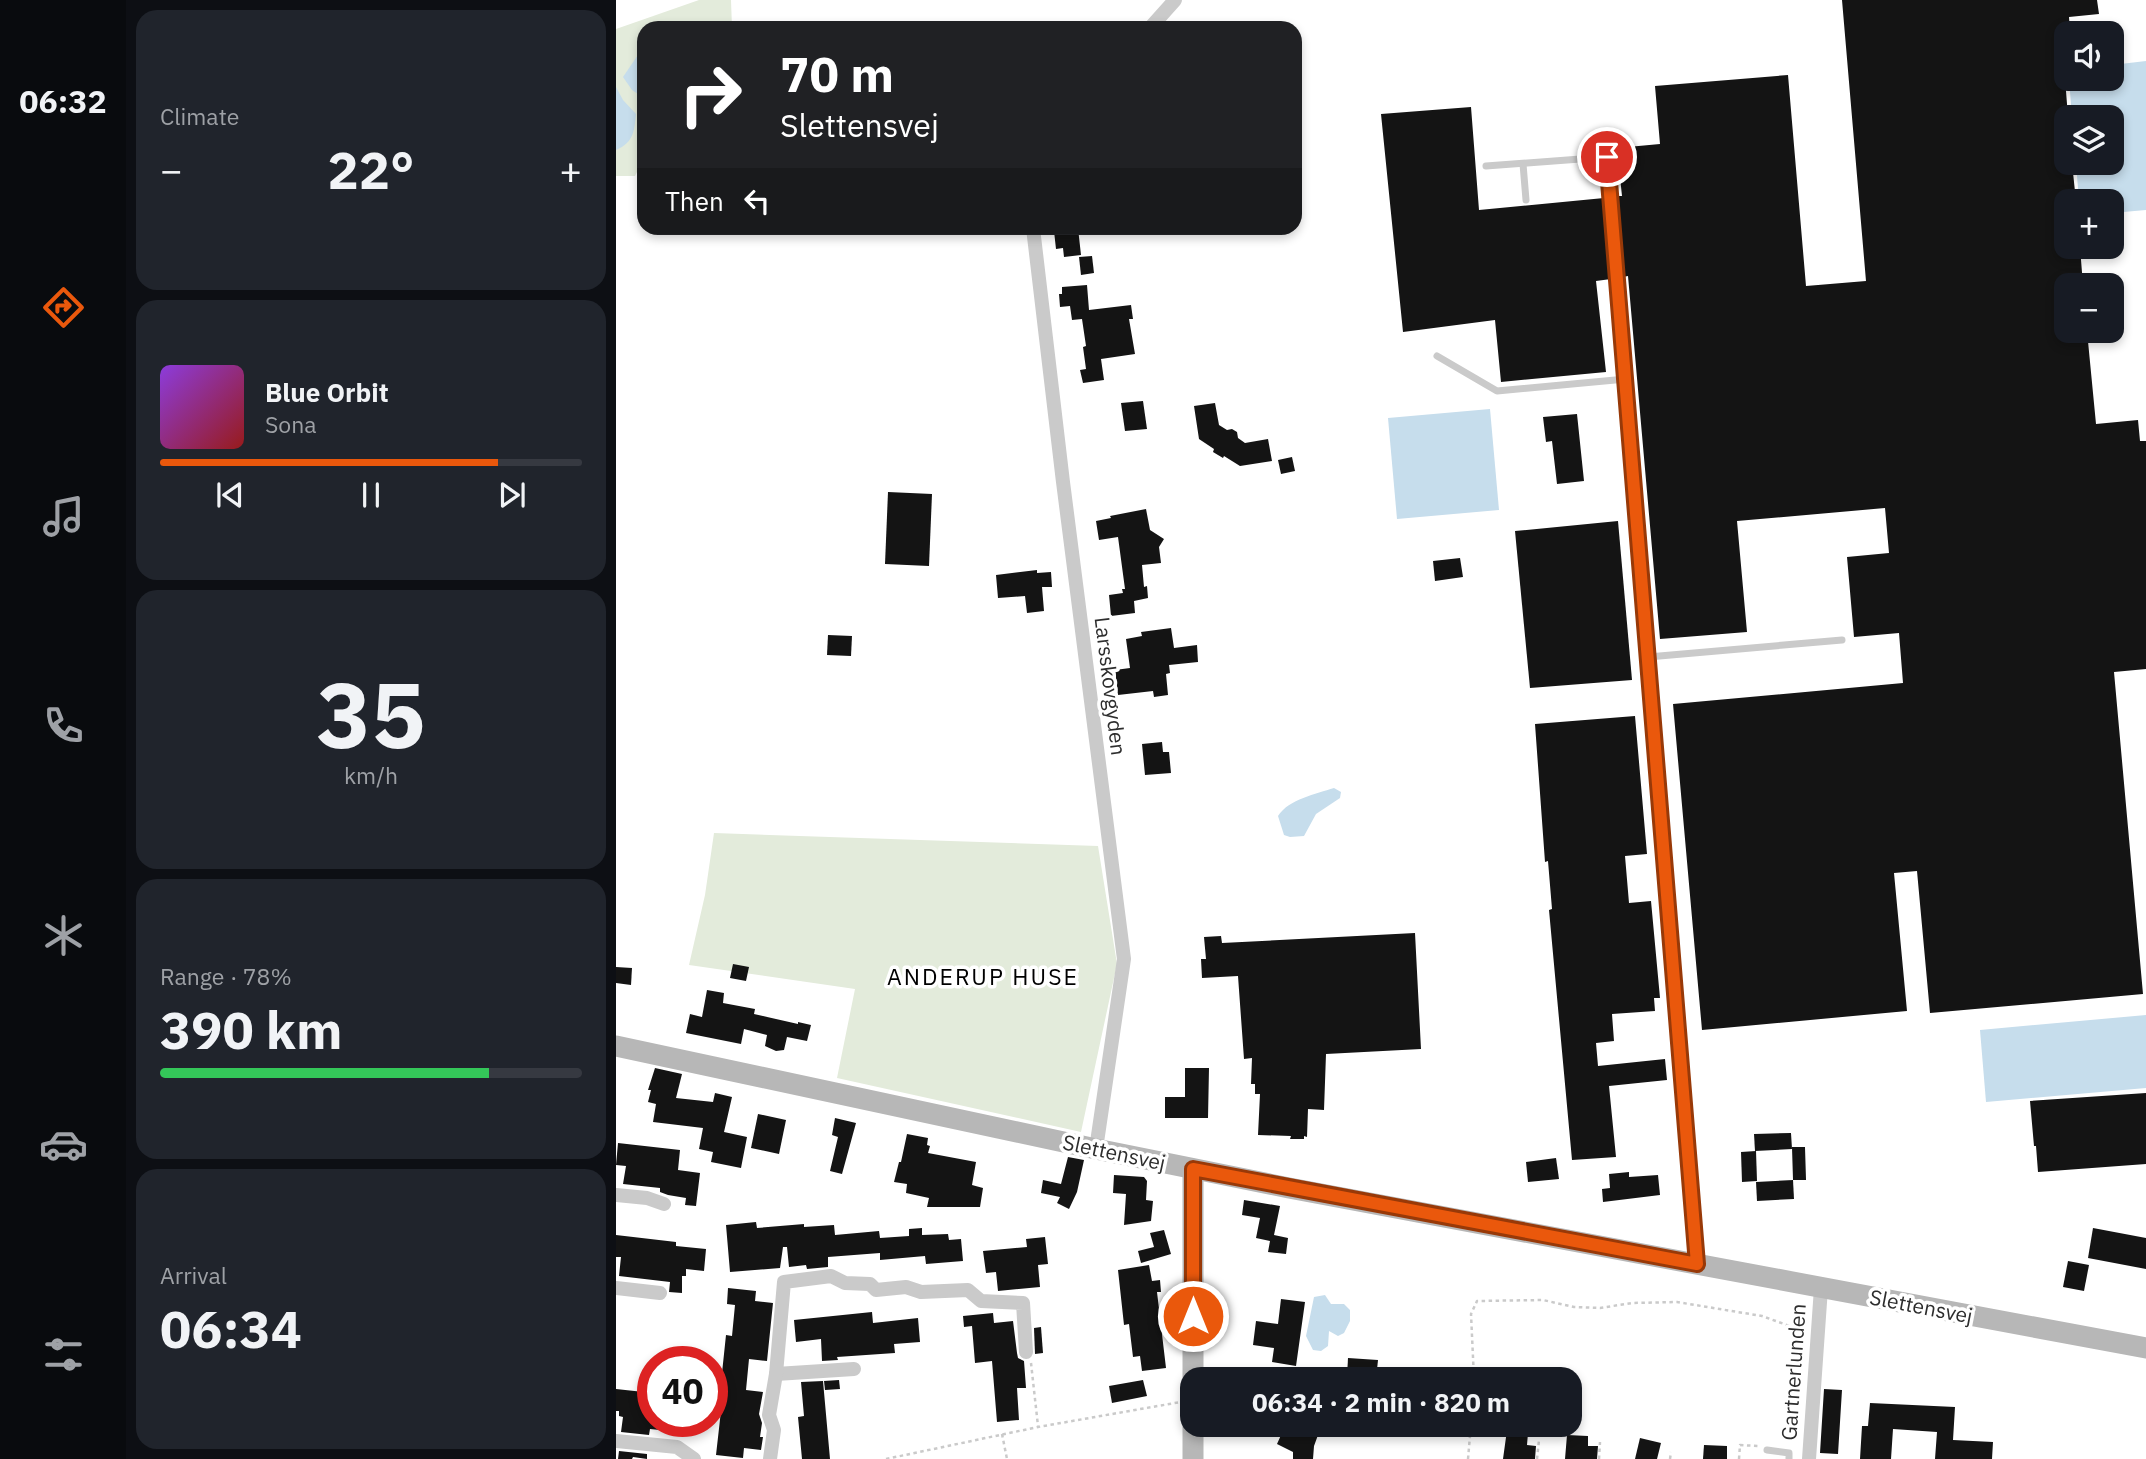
<!DOCTYPE html>
<html lang="en">
<head>
<meta charset="utf-8">
<style>
  :root { --surface:#171b24; --page:#20242c; --text:#f1f3f6; --muted:#9ea1a6; --line:#363941; --accent:#ea580c }
  body { margin:0; font-family:"IBM Plex Sans",sans-serif; background:var(--page); color:var(--text); height:100vh; display:flex; flex-direction:column; font-size:26px; white-space:nowrap }
  * { box-sizing:border-box; margin:0 }
  p { font-size:23px; color:var(--muted) }
  .icon { flex:none; width:38px; height:38px; fill:none; stroke:currentColor; stroke-width:2; stroke-linecap:round; stroke-linejoin:round }
  .map { position:relative; flex:1; overflow:hidden }
  .side { display:flex; flex-direction:column; gap:10px; padding:10px; background:#0d0f14; width:490px }
  .side>* { flex:none }
  .hud { position:absolute; left:21px; top:21px; width:665px; height:214px; border-radius:21px; box-shadow:0 4px 10px #0003; background:#202124; color:#fff; overflow:hidden }
  .controls { position:absolute; left:1438px; top:21px; display:grid; gap:14px }
  .controls a { display:grid; place-items:center; width:70px; height:70px; border-radius:14px; background:var(--surface); box-shadow:0 4px 10px #0003; font-size:35px }
  .speed { position:absolute; left:21px; top:1346px; display:flex; gap:14px; font-size:35px; font-weight:700; text-align:center }
  .speed>* { display:grid; place-content:center; width:91px; height:91px; border-radius:50%; background:var(--surface); box-shadow:0 4px 10px #0003; line-height:1 }
  .speed .limit { border:10px solid #d22; background:#fff; color:#111 }
  .pin { position:absolute; display:grid; place-items:center; width:60px; height:60px; color:#fff; margin:-30px; border:4px solid #fff; border-radius:50%; box-shadow:0 2px 7px #0007 }
  .me { position:absolute; width:77px; margin:-38px; rotate:0deg; stroke-linejoin:round; filter:drop-shadow(0 0 5px #0008) }
  .turn { display:flex; align-items:center; gap:24px; height:147px; padding:0 28px; font-size:32px }
  .turn .icon { width:91px; height:91px; stroke-width:2.5 }
  .turn b { display:block; font-size:49px; line-height:60px }
  .then { display:flex; align-items:center; height:66px; padding:0 28px; background:#0003; gap:14px; font-size:26px }
  .big { font-size:52px; font-weight:700; line-height:1.1 }
  .side .tile { flex:1; display:flex; flex-direction:column; justify-content:center; gap:10px; min-width:0; padding:0 24px; border-radius:21px; background:var(--page) }
  .side .dial { align-items:center; gap:0 }
  .dial b { font-size:91px; line-height:1 }
  .song { display:flex; align-items:center; gap:21px }
  .cover { width:84px; height:84px; border-radius:10px; background:linear-gradient(135deg,hsl(270 70% 55%),hsl(0 70% 35%)) }
  .played { height:7px; border-radius:4px; background:linear-gradient(90deg,var(--accent) 80%,var(--line) 80%) }
  .keys { display:flex; justify-content:space-around; direction:ltr }
  .heat { display:flex; justify-content:space-between; align-items:center; font-size:38px; direction:ltr }
  .charge { height:10px; border-radius:5px; background:linear-gradient(90deg,#34c759 78%,var(--line) 0) }
  .trip { position:absolute; left:564px; top:1367px; width:402px; height:70px; border-radius:21px; background:var(--surface); box-shadow:0 4px 10px #0003; font-weight:700; line-height:70px; text-align:center }
  main { display:flex; flex:1; min-height:0 }
  .tab-bar { display:flex; flex-direction:column; width:126px; justify-content:space-around; align-items:center; background:#090b0e; color:var(--muted) }
  .tab-bar .icon { width:49px; height:49px }
  .tab-bar .active { color:var(--accent) }
  .tab-bar b { font-size:32px; color:var(--text) }
  .map>svg:first-child { display:block }
  .green { fill:#e3ebdb }
  .water { fill:#c6ddec }
  .building { fill:#141414 }
  .lines { fill:none; stroke-linecap:round; stroke-linejoin:round }
  .path { stroke:#cacaca; stroke-width:2.5; stroke-dasharray:3.5 3.5; stroke-linecap:butt }
  .lane { stroke:#cacaca; stroke-width:7 }
  .street { stroke:#cacaca; stroke-width:14 }
  .secondary { stroke:#b7b7b7; stroke-width:21 }
  .route-casing { stroke:#983908; stroke-width:18 }
  .route { stroke:#ea580c; stroke-width:12 }
  .labels { text-anchor:middle; stroke-width:7; stroke-linejoin:round; paint-order:stroke }
  .street-label { font-size:21px; fill:#2d2d2d; stroke:#fff }
  .neighbourhood-label { font-size:23px; letter-spacing:2px; fill:#000; stroke:#fff }
</style>
</head>
<body>
<main>
<nav class="tab-bar">
<b>06:32</b>
<svg class="icon active" aria-label="directions" viewBox="0 0 24 24"><path d="M12 3l9 9-9 9-9-9zM9 14v-3h6M13 9l2 2-2 2"/></svg>
<svg class="icon" aria-label="music" viewBox="0 0 24 24"><path d="M9 18V5l10-2v13"/><circle cx="6" cy="18" r="3"/><circle cx="16" cy="16" r="3"/></svg>
<svg class="icon" aria-label="phone" viewBox="0 0 24 24"><path d="M5 4h4l2 5-3 2q2 4 5 5l2-3 5 2v4C11 20 4 13 5 4z"/></svg>
<svg class="icon" aria-label="climate" viewBox="0 0 24 24"><path d="M12 3v18M4 7l16 10M4 17L20 7"/></svg>
<svg class="icon" aria-label="car" viewBox="0 0 24 24"><path d="M5 17H2v-5l4-1 3-4h7l3 4 3 1v5h-3M9 17h6M6 11h13"/><circle cx="7" cy="17" r="2"/><circle cx="17" cy="17" r="2"/></svg>
<svg class="icon" aria-label="filters" viewBox="0 0 24 24"><path d="M4 7h16M4 17h16"/><circle cx="9" cy="7" r="2"/><circle cx="15" cy="17" r="2"/></svg>
</nav>
<section class="side">
<div class="tile"><p>Climate</p>
<div class="heat"><a>−</a><b class="big">22°</b><a>+</a></div>
</div>
<div class="tile">
<div class="song"><i class="cover"></i><div><b>Blue Orbit</b><p>Sona</p></div></div>
<div class="played"></div>
<div class="keys"><svg class="icon" aria-label="previous" viewBox="0 0 24 24"><path d="M18 5L8 12l10 7zM5 5v14"/></svg><svg class="icon" aria-label="pause" viewBox="0 0 24 24"><path d="M8 5v14M16 5v14"/></svg><svg class="icon" aria-label="next" viewBox="0 0 24 24"><path d="M6 5l10 7-10 7zM19 5v14"/></svg></div>
</div>
<div class="tile dial"><b>35</b><p>km/h</p></div>
<div class="tile"><p>Range · 78%</p><b class="big">390 km</b><div class="charge"></div></div>
<div class="tile"><p>Arrival</p><b class="big">06:34</b></div>
</section>
<div class="map">
<svg width="1530" height="1459" viewBox="0 0 1530 1459">
  <rect width="100%" height="100%" fill="#fff"/>
  <g class="green">
    <polygon points="83,0 115,0 116,28 28,28 28,158 19,176 0,176 0,29"/>
    <polygon points="98,833 482,846 501,964 465,1132 221,1078 239,989 73,965 89,895"/>
  </g>
  <g class="water">
    <polygon points="28,46 28,98 16,90 7,77"/>
    <polygon points="1530,61 1530,210 1496,213 1496,201 1463,201 1460,163 1496,163 1496,117 1456,117 1453,79 1496,79 1496,65"/>
    <path d="M0,87L7,100L20,114C18,132 18,142 0,150Z"/>
    <polygon points="874,409 883,510 781,519 772,418"/>
    <path d="M718,788L725,792L724,798L700,814L688,836L674,837L668,835L662,816C673,799 700,794 718,788Z"/>
    <polygon points="1530,1015 1530,1088 1370,1102 1364,1030"/>
    <polygon points="709,1295 715,1304 728,1304 734,1310 734,1321 728,1333 722,1336 713,1331 712,1346 705,1351 697,1350 690,1336 698,1297"/>
  </g>
  <g class="building">
    <polygon points="1226,0 1481,0 1483,14 1453,17 1454,33 1451,33 1451,65 1448,65 1452,117 1451,117 1451,163 1456,163 1460,201 1451,201 1451,247 1464,247 1467,285 1451,285 1451,331 1471,331 1480,424 1522,420 1524,441 1530,441 1530,669 1498,672 1527,994 1314,1013 1301,871 1278,873 1291,1011 1086,1030 1057,704 1287,683 1283,633 1238,637 1231,557 1273,553 1269,508 1121,521 1131,632 1044,639 1012,276 1007,277 1000,196 1006,196 1001,148 1044,144 1039,86 1172,75 1190,286 1250,281"/>
    <polygon points="855,107 863,210 988,198 995,279 980,281 990,372 885,382 879,320 787,332 765,114"/>
    <polygon points="456,228 462,228 465,255 448,257 447,248 440,249 438,231"/>
    <polygon points="476,256 478,273 465,275 463,257"/>
    <polygon points="471,285 473,310 515,305 517,319 513,319 519,354 485,359 488,380 467,383 464,370 470,369 467,347 470,346 466,319 456,320 454,306 444,307 443,294 446,294 446,287"/>
    <polygon points="527,401 531,429 509,431 505,403"/>
    <polygon points="599,403 603,425 611,430 616,429 621,432 622,438 629,443 652,439 656,461 624,466 608,456 607,458 597,452 598,449 583,439 578,406"/>
    <polygon points="961,414 968,481 941,484 936,441 930,442 927,417"/>
    <polygon points="676,457 679,471 665,474 662,460"/>
    <polygon points="272,492 316,494 313,566 269,564"/>
    <polygon points="530,509 534,530 548,539 543,547 545,563 526,565 528,587 531,586 532,598 518,601 519,613 495,616 493,595 507,593 506,589 509,589 502,537 483,540 480,521 495,518 494,516"/>
    <polygon points="1002,521 1016,680 914,688 899,531"/>
    <polygon points="844,558 847,577 819,581 817,561"/>
    <polygon points="421,570 421,573 435,572 436,587 426,587 428,611 411,613 409,596 382,598 380,575"/>
    <polygon points="555,628 558,648 581,645 582,662 553,665 554,673 550,674 552,695 538,697 537,691 502,695 499,670 514,668 510,639 526,636 525,632"/>
    <polygon points="212,635 236,636 235,656 211,655"/>
    <polygon points="1019,716 1031,854 1009,856 1013,903 1035,901 1044,998 1038,998 1039,1011 996,1014 998,1041 980,1043 982,1066 1049,1059 1051,1080 993,1086 1000,1157 956,1160 933,910 936,909 932,861 929,862 919,724"/>
    <polygon points="546,742 547,752 553,752 555,773 529,775 526,744"/>
    <polygon points="799,933 805,1049 710,1054 708,1110 692,1109 691,1137 688,1136 688,1139 674,1139 675,1136 642,1135 644,1094 639,1094 639,1084 635,1084 636,1058 628,1059 622,976 586,978 585,959 590,959 588,937 605,936 606,943"/>
    <polygon points="117,964 133,967 130,981 114,978"/>
    <polygon points="0,967 16,968 15,985 0,983"/>
    <polygon points="91,990 108,993 107,1003 139,1009 138,1014 182,1024 182,1022 195,1025 191,1041 171,1037 168,1050 160,1051 149,1046 151,1035 128,1029 125,1044 70,1033 74,1014 86,1017"/>
    <polygon points="39,1068 66,1074 60,1098 97,1102 99,1093 116,1097 108,1132 131,1137 125,1168 95,1162 97,1152 83,1149 87,1128 37,1122 40,1104 32,1102 35,1090 32,1090"/>
    <polygon points="569,1068 593,1068 592,1118 549,1118 549,1097 569,1097"/>
    <polygon points="1530,1093 1530,1164 1422,1172 1420,1146 1418,1146 1414,1101"/>
    <polygon points="142,1114 170,1120 163,1154 135,1148"/>
    <polygon points="219,1118 240,1123 226,1174 214,1171 222,1137 216,1135"/>
    <polygon points="1175,1133 1176,1149 1139,1151 1138,1134"/>
    <polygon points="291,1134 312,1138 311,1145 314,1146 312,1153 360,1162 356,1185 367,1188 364,1207 311,1207 313,1198 290,1193 291,1184 278,1182 283,1162 285,1162"/>
    <polygon points="2,1143 64,1150 62,1170 84,1173 80,1206 69,1205 70,1198 52,1195 44,1192 44,1188 7,1184 10,1166 0,1165"/>
    <polygon points="1176,1147 1189,1147 1190,1180 1177,1180"/>
    <polygon points="1140,1151 1141,1181 1126,1182 1125,1152"/>
    <polygon points="452,1157 468,1160 461,1192 453,1209 441,1203 444,1197 425,1193 427,1180 445,1184"/>
    <polygon points="940,1158 943,1179 912,1182 910,1162"/>
    <polygon points="1013,1172 1013,1177 1042,1175 1044,1195 987,1202 986,1189 994,1188 993,1174"/>
    <polygon points="498,1175 528,1177 531,1181 530,1200 537,1201 535,1221 508,1225 510,1194 497,1193"/>
    <polygon points="1177,1180 1178,1199 1141,1201 1140,1182"/>
    <polygon points="628,1200 664,1206 658,1235 672,1238 670,1254 652,1252 654,1241 640,1238 644,1218 626,1215"/>
    <polygon points="140,1222 141,1228 188,1224 188,1227 218,1225 219,1235 263,1231 264,1238 293,1236 293,1229 306,1228 306,1235 332,1234 333,1240 345,1239 347,1261 310,1264 309,1256 264,1260 264,1253 212,1257 212,1267 191,1269 190,1265 173,1267 171,1247 167,1247 164,1268 114,1272 110,1225"/>
    <polygon points="1477,1228 1530,1238 1530,1269 1472,1258"/>
    <polygon points="548,1230 555,1254 525,1263 522,1251 538,1247 534,1233"/>
    <polygon points="0,1235 60,1242 60,1246 90,1249 88,1271 70,1269 70,1276 66,1276 66,1293 53,1292 54,1282 3,1276 5,1257 0,1257"/>
    <polygon points="429,1237 432,1264 422,1265 424,1287 382,1291 380,1272 370,1273 367,1251 411,1247 410,1239"/>
    <polygon points="1452,1261 1473,1265 1468,1291 1447,1287"/>
    <polygon points="533,1265 536,1281 544,1280 545,1292 541,1292 550,1368 526,1371 524,1356 517,1357 513,1324 508,1325 502,1270"/>
    <polygon points="112,1288 140,1291 139,1301 157,1303 151,1361 133,1359 130,1390 147,1392 143,1414 146,1423 144,1437 147,1437 145,1450 128,1448 127,1458 100,1455 107,1393 104,1392 110,1335 116,1336 119,1305 111,1304"/>
    <polygon points="665,1299 689,1302 680,1366 656,1362 658,1348 637,1345 640,1321 662,1324"/>
    <polygon points="256,1312 257,1323 302,1318 304,1342 278,1344 279,1353 221,1357 222,1360 206,1361 205,1339 180,1342 178,1320"/>
    <polygon points="377,1313 378,1323 397,1321 401,1353 402,1358 408,1361 410,1388 401,1388 403,1420 381,1422 376,1361 359,1363 356,1326 348,1327 347,1316"/>
    <polygon points="425,1327 427,1353 419,1354 418,1328"/>
    <polygon points="732,1358 762,1360 760,1379 731,1377"/>
    <polygon points="223,1380 224,1389 209,1390 208,1381"/>
    <polygon points="527,1380 531,1396 496,1403 493,1386"/>
    <polygon points="207,1381 214,1459 186,1459 182,1417 188,1416 185,1382"/>
    <polygon points="0,1389 37,1393 37,1421 66,1421 64,1432 34,1429 33,1435 5,1432 7,1417 3,1416 3,1411 0,1411"/>
    <polygon points="1208,1389 1226,1390 1222,1454 1204,1453"/>
    <polygon points="1254,1403 1339,1407 1337,1440 1377,1442 1376,1459 1319,1459 1321,1432 1277,1429 1275,1459 1244,1459 1246,1426 1252,1426"/>
    <polygon points="670,1424 706,1424 698,1446 697,1459 677,1459 677,1452 661,1444"/>
    <polygon points="891,1430 912,1433 911,1445 920,1446 919,1459 887,1459"/>
    <polygon points="951,1435 972,1436 972,1446 982,1446 981,1459 949,1459"/>
    <polygon points="1024,1438 1045,1443 1041,1459 1019,1459"/>
    <polygon points="1088,1445 1111,1446 1111,1459 1087,1459"/>
    <polygon points="3,1451 31,1454 31,1459 17,1457 16,1459 2,1459"/>
  </g>
  <g class="lines">
    <g class="path">
      <polyline points="415,1363 422,1426"/>
      <polyline points="858,1379 855,1314 861,1301 927,1300 958,1307 984,1308 1016,1303 1061,1302 1146,1316 1190,1332"/>
      <polyline points="386,1434 391,1459"/>
      <polyline points="270,1459 422,1427 576,1400"/>
      <polyline points="852,1459 855,1424"/>
      <polyline points="921,1459 923,1440"/>
      <polyline points="983,1459 984,1442"/>
      <polyline points="1054,1459 1055,1452"/>
      <polyline points="1123,1459 1124,1445 1142,1446"/>
    </g>
    <g class="lane">
      <polyline points="907,164 910,200"/>
      <polyline points="870,166 991,157 1081,1260"/>
      <polyline points="821,356 881,391 1010,379"/>
      <polyline points="1032,657 1226,640"/>
      <polyline points="1151,1450 1173,1453 1173,1459"/>
    </g>
    <g class="street">
      <polyline points="534,28 559,0"/>
      <polyline points="417,228 447,482 508,959 480,1149"/>
      <polyline points="0,1195 31,1198 48,1204"/>
      <polyline points="0,1288 44,1293"/>
      <polyline points="160,1374 238,1369"/>
      <polyline points="0,1441 61,1447 78,1459"/>
      <polyline points="154,1459 158,1430 153,1415 160,1374 168,1282 215,1276 229,1283 254,1284 260,1290 290,1287 305,1292 352,1290 365,1301 407,1303 410,1352"/>
      <polyline points="1193,1459 1205,1288"/>
    </g>
    <g class="secondary">
      <polyline points="0,1046 480,1149 673,1188 1530,1348"/>
      <polyline points="577,1169 577,1379"/>
      <polyline points="577,1424 577,1459"/>
    </g>
  </g>
  <g class="lines">
    <defs>
      <polyline id="route" points="577,1316 577,1169 1081,1264 991,157"/>
    </defs>
    <use href="#route" class="route-casing"/>
    <use href="#route" class="route"/>
  </g>
  <g class="labels">
    <g class="street-label">
      <text transform="translate(494 686) rotate(83)" y="7">Larsskovgyden</text>
      <text transform="translate(498 1153) rotate(12)" y="7">Slettensvej</text>
      <text transform="translate(1305 1307) rotate(11)" y="7">Slettensvej</text>
      <text transform="translate(1178 1372) rotate(-86)" y="7">Gartnerlunden</text>
    </g>
    <g class="neighbourhood-label">
      <text x="367" y="985">ANDERUP HUSE</text>
    </g>
  </g>
</svg>
<div class="controls">
<a><svg class="icon" aria-label="sound" viewBox="0 0 24 24"><path d="M4 9h4l5-4v14l-5-4H4zM17 9q2 3 0 6"/></svg></a>
<a><svg class="icon" aria-label="layers" viewBox="0 0 24 24"><path d="M12 4l9 5-9 5-9-5zM3 14l9 5 9-5"/></svg></a>
<a>+</a>
<a>−</a>
</div>
<div class="speed"><div class="limit">40</div></div>
<div class="pin" style="left:991px;top:157px;background:#d93025"><svg class="icon" aria-label="arrive" viewBox="0 0 24 24"><path d="M6 21V4h12l-3 4 3 4H6"/></svg></div>
<svg class="me" style="left:577px;top:1316px" viewBox="-20 -20 40 40"><circle r="17" fill="#ea580c" stroke="#fff" stroke-width="3"/><path d="M0-11L8 9 0 5-8 9z" fill="#fff"/></svg>
<div class="trip">06:34 · 2 min · 820 m</div>
<div class="hud">
<div class="turn"><svg class="icon" aria-label="right" viewBox="0 0 24 24"><path d="M7 20v-9h11M14 6l5 5-5 5"/></svg><div><b>70 m</b>Slettensvej</div></div>
<div class="then">Then<svg class="icon" aria-label="left" viewBox="0 0 24 24"><path d="M17 20v-9H6M10 6l-5 5 5 5"/></svg></div>
</div>
</div>
</main>
</body>
</html>
